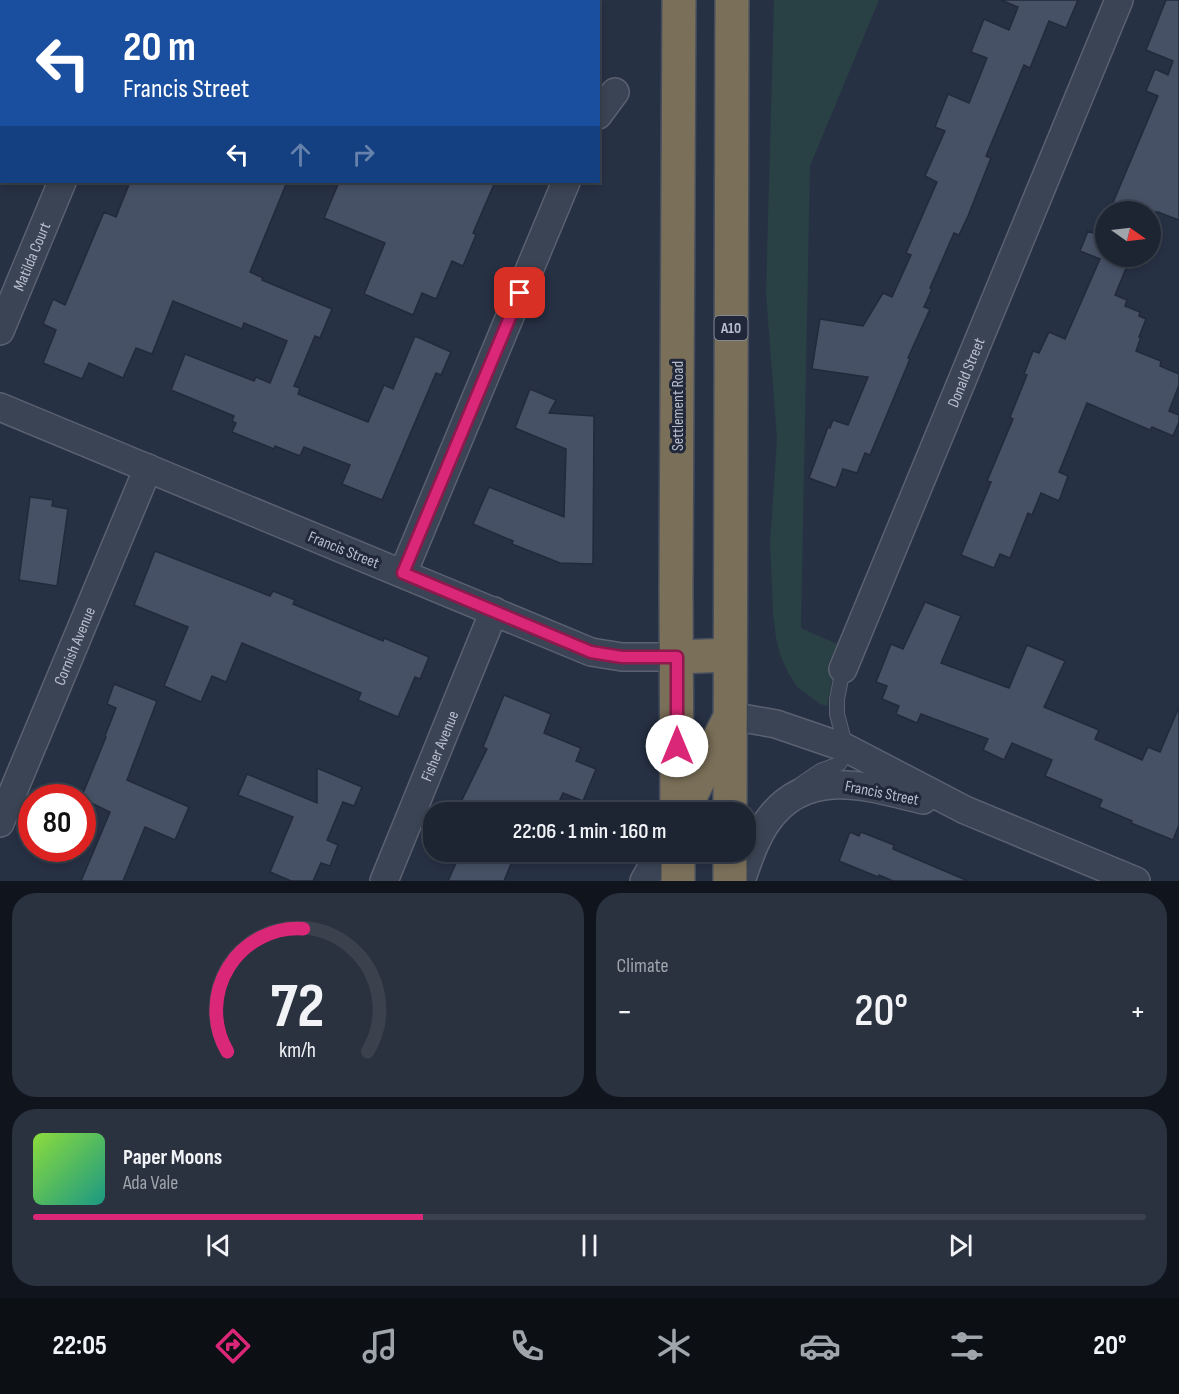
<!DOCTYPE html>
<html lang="en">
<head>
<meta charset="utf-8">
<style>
  :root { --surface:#1d2533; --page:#2a313f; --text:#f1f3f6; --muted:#a0a5ac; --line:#3b424e; --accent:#db2777 }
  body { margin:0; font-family:"Sofia Sans Condensed",sans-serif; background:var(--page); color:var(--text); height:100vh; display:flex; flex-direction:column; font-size:22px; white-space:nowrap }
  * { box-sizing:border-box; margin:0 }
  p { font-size:20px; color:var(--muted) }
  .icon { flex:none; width:33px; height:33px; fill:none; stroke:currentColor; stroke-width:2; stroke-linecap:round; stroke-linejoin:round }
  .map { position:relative; height:881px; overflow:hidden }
  .side { display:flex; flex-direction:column; gap:12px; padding:12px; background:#10141c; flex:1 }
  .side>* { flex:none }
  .top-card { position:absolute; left:0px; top:0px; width:600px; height:183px; box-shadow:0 3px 9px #0003,0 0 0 2px var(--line); background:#1a4fa0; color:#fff; overflow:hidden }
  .needle { width:39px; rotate:104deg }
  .controls { position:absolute; left:1095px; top:201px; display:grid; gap:12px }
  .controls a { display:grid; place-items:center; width:66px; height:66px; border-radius:50%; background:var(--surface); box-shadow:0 3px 9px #0003,0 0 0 2px var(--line); font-size:30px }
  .speed { position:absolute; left:18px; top:784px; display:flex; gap:12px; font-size:30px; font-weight:700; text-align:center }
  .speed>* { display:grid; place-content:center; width:78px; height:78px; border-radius:50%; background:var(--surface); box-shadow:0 3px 9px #0003,0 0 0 2px var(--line); line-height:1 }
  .speed .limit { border:9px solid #d22; background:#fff; color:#111 }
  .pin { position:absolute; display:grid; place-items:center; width:51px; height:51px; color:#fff; margin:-26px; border-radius:12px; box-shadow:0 3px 9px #0006 }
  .me { position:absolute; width:66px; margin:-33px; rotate:0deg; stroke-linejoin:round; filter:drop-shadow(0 0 4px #0008) }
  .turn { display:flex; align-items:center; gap:21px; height:126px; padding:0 24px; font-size:27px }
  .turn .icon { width:78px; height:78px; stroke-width:2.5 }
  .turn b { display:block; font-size:42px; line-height:51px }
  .lanes { display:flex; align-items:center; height:57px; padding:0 24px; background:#0003; justify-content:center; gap:30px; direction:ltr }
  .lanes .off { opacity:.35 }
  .big { font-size:45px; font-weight:600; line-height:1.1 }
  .side .card { flex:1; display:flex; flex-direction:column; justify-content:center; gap:9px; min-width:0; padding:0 21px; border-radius:24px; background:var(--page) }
  .side .dial { align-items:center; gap:0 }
  .dial svg { height:156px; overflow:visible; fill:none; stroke:var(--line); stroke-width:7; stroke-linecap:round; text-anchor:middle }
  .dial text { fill:var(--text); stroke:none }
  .song { display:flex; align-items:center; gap:18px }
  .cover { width:72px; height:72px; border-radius:9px; background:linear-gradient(135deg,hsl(90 70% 55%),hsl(170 70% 35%)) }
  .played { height:6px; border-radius:3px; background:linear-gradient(90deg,var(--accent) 35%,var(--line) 35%) }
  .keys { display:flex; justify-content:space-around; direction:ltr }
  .heat { display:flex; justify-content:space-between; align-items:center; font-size:33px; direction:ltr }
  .side .tiles { flex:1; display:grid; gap:12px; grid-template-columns:1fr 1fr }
  .card:last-child { grid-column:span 2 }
  .trip { position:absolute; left:423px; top:802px; width:333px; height:60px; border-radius:24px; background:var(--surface); box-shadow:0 3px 9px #0003,0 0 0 2px var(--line); font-weight:600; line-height:60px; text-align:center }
  .dock { display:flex; height:96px; justify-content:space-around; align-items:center; background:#0c0f14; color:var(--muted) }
  .dock .icon { width:42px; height:42px }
  .dock .active { color:var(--accent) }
  .dock b { font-size:27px; color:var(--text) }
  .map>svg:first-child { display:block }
  .green { fill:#294045 }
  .building { fill:#465166; stroke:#222a3b; stroke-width:1.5 }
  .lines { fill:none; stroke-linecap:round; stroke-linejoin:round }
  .lane-casing { stroke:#5a6171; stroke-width:16 }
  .street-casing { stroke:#5a6171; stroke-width:30 }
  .highway-casing { stroke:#464e5e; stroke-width:36 }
  .lane { stroke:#3b4454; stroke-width:14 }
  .street { stroke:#3b4454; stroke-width:27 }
  .highway { stroke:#7a6f58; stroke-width:33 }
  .route-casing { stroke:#8e194d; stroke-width:15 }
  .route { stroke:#db2777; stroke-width:10 }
  .labels { text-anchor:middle; stroke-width:6; stroke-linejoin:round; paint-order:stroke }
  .shield { fill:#202839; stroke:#8b92a1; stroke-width:1.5 }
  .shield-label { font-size:15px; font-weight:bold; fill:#b9bfcd }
  .street-label { font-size:16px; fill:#b9bfcd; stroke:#202839 }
</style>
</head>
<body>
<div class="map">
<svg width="1179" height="881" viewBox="0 0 1179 881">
  <rect width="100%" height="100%" fill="#273144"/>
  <polygon class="green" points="774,0 879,0 810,166 801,628 837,644 828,664 832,680 827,706 820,704 797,687 789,674 781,657 776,639 773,613 770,543 777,439 766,293"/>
  <g class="building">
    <polygon points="1001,0 1078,0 1066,28 1049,21 1030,68 1024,65 986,156 991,158 968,216 959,235 954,233 930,288 932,289 924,307 930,309 908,358 910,359 870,455 865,453 857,473 843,469 836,488 809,478 828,427 830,428 833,420 848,425 868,377 812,369 820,319 863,326 883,293 892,297 911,255 906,253 937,182 925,176 945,131 935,127 948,94 969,103 987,58 971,52 984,19 1009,30 1018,7"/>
    <polygon points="1166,0 1179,0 1179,220 1158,212 1109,212 1158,96 1146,91 1155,69 1168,75 1173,61 1146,50"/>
    <polygon points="130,182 287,182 250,272 263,278 262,280 332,309 320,338 315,336 294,386 300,388 298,394 368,422 384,385 393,389 415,336 451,352 441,375 436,373 382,500 342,484 350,465 304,447 300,456 275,446 274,449 232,432 236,423 232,421 234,416 171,390 185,354 254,381 256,377 270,383 287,341 244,323 242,329 173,301 152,354 136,348 123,378 89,363 82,379 43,363 56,330 43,324 53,299 65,305 104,212 116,217"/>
    <polygon points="339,182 495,182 473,233 476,235 463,266 452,261 436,299 422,293 413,315 364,294 385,243 324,218"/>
    <polygon points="1088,231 1106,238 1106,256 1131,256 1115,295 1127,300 1125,306 1140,312 1139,316 1146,319 1139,337 1141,337 1136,351 1161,361 1160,366 1179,374 1179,385 1169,411 1179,415 1179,422 1173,436 1152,427 1150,430 1087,403 1059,472 1068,476 1059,501 1041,493 1032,515 1028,513 1010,558 1000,554 994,568 961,555 991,482 987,481 1013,419 1010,417 1027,375 1024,374 1033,351 1039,353 1049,332 1065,339 1100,259 1080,251"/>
    <polygon points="530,389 556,400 549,413 594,416 593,564 560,563 512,544 513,541 473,524 489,487 564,517 566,449 515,428"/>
    <polygon points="30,497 53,500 52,506 68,509 57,586 19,580"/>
    <polygon points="155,551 270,596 273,591 295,600 293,604 383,641 384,638 429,657 420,679 415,677 398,717 358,700 361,693 242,643 226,682 212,676 201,702 164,686 188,627 134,605"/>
    <polygon points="925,602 961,616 941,663 1009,688 1027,645 1065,661 1044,707 1099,730 1095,739 1142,760 1148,747 1160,752 1179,707 1179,825 1173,840 1131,823 1132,821 1099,807 1102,800 1045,776 1052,760 1012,743 1004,760 983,750 988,739 921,714 917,723 896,714 899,706 882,699 887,686 876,682 891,644 903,649"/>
    <polygon points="114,684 157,701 127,780 189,807 175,840 145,827 123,881 81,881 110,812 81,798 106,737 105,736 116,708 107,704"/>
    <polygon points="504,695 551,714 544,733 581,748 576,761 596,769 583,801 563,793 554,813 528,813 508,805 504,813 460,813 463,807 459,806 487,749 483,747"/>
    <polygon points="317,768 362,787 354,806 343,802 327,840 338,845 330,866 321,863 313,881 291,881 270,872 293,817 238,795 247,774 317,803"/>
    <polygon points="850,832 859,836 861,832 894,845 893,849 968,881 893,881 879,875 878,877 839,861"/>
    <polygon points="461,852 496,852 513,859 504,881 448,881"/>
  </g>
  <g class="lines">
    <defs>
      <polyline id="lane" points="801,784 820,771 839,764 845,755 846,748 837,714 837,699 843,669"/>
      <g id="street">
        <polyline points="137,2 139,0"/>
        <polyline points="598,115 615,92"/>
        <path id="s1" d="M0,331L62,182"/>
        <polyline points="0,407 591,652 622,657 677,657"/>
        <polyline points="403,573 566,182"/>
        <path id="s2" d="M843,669L1119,0"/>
        <polyline points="731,716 776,724 846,748 965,810 1136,881"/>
        <path id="s3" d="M0,823L148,468"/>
        <path id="s4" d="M384,881L494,611"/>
        <polyline points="644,881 660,852"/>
        <path d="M741,881C748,861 755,839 767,822C806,765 869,787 923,800"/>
      </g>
      <g id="highway">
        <polyline points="677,657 730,655"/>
        <polyline points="677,813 676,589 679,0"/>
        <polyline points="682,813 728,721"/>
        <polyline points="730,813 732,0"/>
        <polyline points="678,852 678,881"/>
        <polyline points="730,881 730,852"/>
      </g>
    </defs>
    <use href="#lane" class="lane-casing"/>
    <use href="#street" class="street-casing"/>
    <use href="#highway" class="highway-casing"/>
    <use href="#lane" class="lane"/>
    <use href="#street" class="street"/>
    <use href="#highway" class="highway"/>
  </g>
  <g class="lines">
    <defs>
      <polyline id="route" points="520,293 403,573 591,652 622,657 677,657 677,746"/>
    </defs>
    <use href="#route" class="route-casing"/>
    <use href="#route" class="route"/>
  </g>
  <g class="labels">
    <rect class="shield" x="714.5" y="316" width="33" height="24" rx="4.5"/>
    <g class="shield-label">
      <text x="731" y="333">A10</text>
    </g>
    <g class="street-label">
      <text dy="6" stroke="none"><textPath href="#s1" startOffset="81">Matilda Court</textPath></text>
      <text dy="6" stroke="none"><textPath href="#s2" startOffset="321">Donald Street</textPath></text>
      <text transform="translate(677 406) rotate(-90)" y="6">Settlement Road</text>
      <text transform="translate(344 549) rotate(22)" y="6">Francis Street</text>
      <text dy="6" stroke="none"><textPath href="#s3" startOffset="192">Cornish Avenue</textPath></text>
      <text dy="6" stroke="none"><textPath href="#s4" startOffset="146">Fisher Avenue</textPath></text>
      <text transform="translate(882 792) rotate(11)" y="6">Francis Street</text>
    </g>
  </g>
</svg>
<div class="controls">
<a><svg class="needle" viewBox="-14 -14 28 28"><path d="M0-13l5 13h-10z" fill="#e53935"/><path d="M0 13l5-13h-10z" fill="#a0a5ac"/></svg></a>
</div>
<div class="speed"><div class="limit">80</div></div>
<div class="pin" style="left:520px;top:293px;background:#d93025"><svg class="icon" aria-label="arrive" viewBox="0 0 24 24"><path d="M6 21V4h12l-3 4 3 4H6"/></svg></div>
<svg class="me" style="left:677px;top:746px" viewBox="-20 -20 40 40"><circle r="19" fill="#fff"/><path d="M0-13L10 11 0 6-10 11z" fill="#db2777"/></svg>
<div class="trip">22:06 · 1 min · 160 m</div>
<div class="top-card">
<div class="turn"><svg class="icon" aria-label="left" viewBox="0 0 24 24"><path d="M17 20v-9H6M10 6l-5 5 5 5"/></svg><div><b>20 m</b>Francis Street</div></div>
<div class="lanes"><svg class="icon" aria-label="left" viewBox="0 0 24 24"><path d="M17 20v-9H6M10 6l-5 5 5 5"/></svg><svg class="icon off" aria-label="ahead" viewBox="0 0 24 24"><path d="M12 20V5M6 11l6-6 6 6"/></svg><svg class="icon off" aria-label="right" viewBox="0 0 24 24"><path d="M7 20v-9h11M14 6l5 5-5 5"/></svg></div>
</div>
</div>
<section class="side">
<div class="tiles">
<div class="card dial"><svg viewBox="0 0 100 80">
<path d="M14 69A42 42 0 1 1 86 69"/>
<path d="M14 69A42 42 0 0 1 53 6" stroke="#db2777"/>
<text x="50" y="56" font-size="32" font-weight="700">72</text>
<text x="50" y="72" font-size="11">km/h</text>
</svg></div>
<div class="card"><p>Climate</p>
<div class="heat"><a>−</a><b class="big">20°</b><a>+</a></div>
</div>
<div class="card">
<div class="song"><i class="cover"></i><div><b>Paper Moons</b><p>Ada Vale</p></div></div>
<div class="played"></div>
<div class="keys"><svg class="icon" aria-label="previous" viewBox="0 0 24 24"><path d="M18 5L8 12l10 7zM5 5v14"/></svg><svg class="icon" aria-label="pause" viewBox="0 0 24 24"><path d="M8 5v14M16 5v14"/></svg><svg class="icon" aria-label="next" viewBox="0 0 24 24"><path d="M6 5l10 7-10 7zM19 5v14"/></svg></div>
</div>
</div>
</section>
<nav class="dock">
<b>22:05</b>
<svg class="icon active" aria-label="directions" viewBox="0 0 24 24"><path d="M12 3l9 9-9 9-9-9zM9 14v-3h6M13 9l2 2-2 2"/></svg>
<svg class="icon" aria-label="music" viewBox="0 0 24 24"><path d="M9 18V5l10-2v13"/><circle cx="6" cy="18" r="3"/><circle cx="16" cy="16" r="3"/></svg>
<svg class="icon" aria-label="phone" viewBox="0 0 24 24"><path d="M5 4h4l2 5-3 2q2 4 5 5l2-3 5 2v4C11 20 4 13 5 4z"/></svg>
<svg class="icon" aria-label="climate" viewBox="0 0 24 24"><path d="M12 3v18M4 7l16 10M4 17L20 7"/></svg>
<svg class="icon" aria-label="car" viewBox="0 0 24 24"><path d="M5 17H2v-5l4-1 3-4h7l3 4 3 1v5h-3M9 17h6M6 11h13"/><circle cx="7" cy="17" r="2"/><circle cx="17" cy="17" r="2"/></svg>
<svg class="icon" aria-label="filters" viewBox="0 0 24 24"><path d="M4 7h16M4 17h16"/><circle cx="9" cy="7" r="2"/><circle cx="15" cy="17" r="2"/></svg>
<b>20°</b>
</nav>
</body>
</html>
